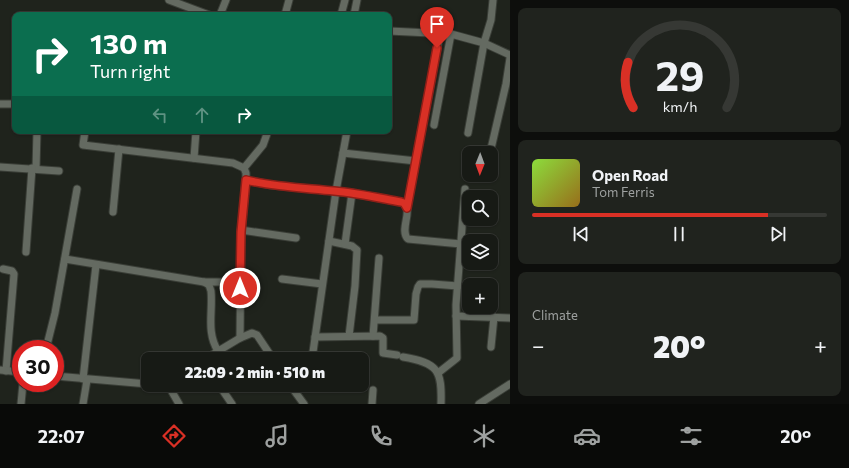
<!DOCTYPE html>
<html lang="en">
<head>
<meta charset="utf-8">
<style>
  :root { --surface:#171a15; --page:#20231e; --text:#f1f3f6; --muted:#9ea1a0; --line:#363834; --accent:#d93025 }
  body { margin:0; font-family:Commissioner,sans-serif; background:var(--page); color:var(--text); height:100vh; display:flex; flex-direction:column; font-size:15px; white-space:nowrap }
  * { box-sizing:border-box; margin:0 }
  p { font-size:13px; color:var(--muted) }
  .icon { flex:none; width:22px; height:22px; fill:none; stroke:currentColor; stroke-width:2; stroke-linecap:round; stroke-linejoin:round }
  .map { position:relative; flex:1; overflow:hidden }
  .panel { display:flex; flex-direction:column; gap:8px; padding:8px; background:#0d0e0c; width:339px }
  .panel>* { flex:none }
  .hud { position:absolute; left:12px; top:12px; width:380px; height:122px; border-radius:8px; box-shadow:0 1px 3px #0004,0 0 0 1px var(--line); background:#0b6e4f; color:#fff; overflow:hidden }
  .needle { width:26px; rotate:181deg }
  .buttons { position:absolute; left:462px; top:146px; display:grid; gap:8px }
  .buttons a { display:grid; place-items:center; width:36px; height:36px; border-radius:8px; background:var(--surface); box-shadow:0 1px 3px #0004,0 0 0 1px var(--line); font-size:20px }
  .speed { position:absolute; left:12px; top:340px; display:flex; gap:8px; font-size:20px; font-weight:700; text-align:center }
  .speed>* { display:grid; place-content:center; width:52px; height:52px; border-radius:50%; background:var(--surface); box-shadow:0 1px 3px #0004,0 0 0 1px var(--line); line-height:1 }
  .speed .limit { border:6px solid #d22; background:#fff; color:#111 }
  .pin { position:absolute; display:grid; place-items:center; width:34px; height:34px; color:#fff; margin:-41px -17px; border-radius:50% 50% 50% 0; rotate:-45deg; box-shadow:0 0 4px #0007 }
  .pin .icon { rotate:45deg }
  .me { position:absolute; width:44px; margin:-22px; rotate:0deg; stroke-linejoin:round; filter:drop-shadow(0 0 3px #0008) }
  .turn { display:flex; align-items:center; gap:14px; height:84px; padding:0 12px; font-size:18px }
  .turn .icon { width:52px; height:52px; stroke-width:2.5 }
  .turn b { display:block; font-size:28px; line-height:34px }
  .lanes { display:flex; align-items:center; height:38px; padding:0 12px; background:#0003; justify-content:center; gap:20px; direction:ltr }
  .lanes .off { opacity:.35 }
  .big { font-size:30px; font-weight:800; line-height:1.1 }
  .panel .card { flex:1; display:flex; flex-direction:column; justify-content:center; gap:6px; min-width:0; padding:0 14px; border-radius:8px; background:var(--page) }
  .panel .dial { align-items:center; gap:0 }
  .dial svg { height:104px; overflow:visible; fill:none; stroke:var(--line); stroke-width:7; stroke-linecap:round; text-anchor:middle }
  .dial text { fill:var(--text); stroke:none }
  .song { display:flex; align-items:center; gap:12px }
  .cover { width:48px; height:48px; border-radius:6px; background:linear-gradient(135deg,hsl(90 70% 55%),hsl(40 70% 35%)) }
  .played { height:4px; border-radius:2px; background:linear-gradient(90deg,var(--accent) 80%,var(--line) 80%) }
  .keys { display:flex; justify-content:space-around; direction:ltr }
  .heat { display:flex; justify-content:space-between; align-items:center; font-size:22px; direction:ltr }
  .trip { position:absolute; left:141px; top:352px; width:228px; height:40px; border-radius:8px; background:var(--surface); box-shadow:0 1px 3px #0004,0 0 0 1px var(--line); font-weight:800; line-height:40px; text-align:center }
  .tab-bar { display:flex; height:64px; justify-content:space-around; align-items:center; background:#090a08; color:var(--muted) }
  .tab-bar .icon { width:28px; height:28px }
  .tab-bar .on { color:var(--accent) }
  .tab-bar b { font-size:18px; color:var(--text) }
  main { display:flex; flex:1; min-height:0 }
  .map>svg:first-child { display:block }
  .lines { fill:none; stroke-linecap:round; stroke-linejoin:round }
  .minor-casing { stroke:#3a3e37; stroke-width:9 }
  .minor { stroke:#646a61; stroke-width:7 }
  .route-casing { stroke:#8d1f18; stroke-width:10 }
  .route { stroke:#d93025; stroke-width:7 }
</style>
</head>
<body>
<main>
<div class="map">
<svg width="510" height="404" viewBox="0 0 510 404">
  <rect width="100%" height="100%" fill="#1f231c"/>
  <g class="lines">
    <defs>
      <g id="minor">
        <polyline points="169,0 209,15"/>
        <polyline points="220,15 226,0"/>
        <polyline points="285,15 289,0"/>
        <polyline points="341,15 345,0"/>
        <polyline points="354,15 357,0"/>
        <polyline points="389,31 451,34 484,43 510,55"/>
        <polyline points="0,104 15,104"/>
        <polyline points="434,125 451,34"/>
        <polyline points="85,131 83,145 233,163 244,168 246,173 246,180 241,232 240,338"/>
        <polyline points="468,133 484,43 491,20 493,0"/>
        <polyline points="343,153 416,161"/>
        <polyline points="490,153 506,84 510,58"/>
        <polyline points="194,158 196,131"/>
        <polyline points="0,167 59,171"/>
        <polyline points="244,168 263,145 268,131"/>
        <polyline points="36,169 37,131"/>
        <path d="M246,180L271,185L352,193L401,202C416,207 398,230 408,239L461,244"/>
        <polyline points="407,208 440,33"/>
        <polyline points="113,212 119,149"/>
        <polyline points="241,230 296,238"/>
        <polyline points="329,241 352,246 357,250 355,286 349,336"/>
        <polyline points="345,244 352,193"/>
        <polyline points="26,252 32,168"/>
        <path d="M65,259L204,282L209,285L211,291C213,312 206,332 218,351"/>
        <polyline points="3,269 12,271 14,274 6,371"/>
        <polyline points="282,279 322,284"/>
        <polyline points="204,282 240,282"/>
        <polyline points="456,316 510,318"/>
        <polyline points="375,320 414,320 416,294 418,287 420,284 432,284 458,286"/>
        <polyline points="373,336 379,258"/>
        <polyline points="315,337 380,336 383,338 383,353 397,355"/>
        <polyline points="491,347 494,317"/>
        <polyline points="46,349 55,313 77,189"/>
        <path d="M403,357C438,363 442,370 441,404"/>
        <polyline points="205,359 240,338 252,333 257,335 273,359"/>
        <polyline points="312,359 336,191 347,131"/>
        <polyline points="0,370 21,372"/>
        <polyline points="438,373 457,358 456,305 465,189"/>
        <polyline points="55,376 148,384"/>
        <polyline points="83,379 96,265"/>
        <polyline points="158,385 169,385"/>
        <polyline points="169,385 171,390 179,404"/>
        <polyline points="219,385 232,404"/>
        <polyline points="290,385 304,404"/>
        <polyline points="294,390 301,385"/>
        <polyline points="21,404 23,383"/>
        <polyline points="83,404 87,380"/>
        <polyline points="372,404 373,390"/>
        <polyline points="479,404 510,384"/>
      </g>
    </defs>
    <use href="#minor" class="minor-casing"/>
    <use href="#minor" class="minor"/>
  </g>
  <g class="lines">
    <defs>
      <path id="route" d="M240,288L241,232L246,180C275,187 305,188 334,191C357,193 379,198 401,202L404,203L407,208L437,48"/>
    </defs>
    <use href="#route" class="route-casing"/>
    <use href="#route" class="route"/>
  </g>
</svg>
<div class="buttons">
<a><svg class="needle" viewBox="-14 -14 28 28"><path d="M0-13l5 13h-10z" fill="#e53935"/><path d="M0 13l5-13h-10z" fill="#9ea1a0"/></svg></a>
<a><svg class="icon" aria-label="search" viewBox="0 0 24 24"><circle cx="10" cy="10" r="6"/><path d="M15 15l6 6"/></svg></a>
<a><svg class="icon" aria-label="layers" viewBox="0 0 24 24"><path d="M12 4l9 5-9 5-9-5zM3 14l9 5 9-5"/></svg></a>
<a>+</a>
</div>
<div class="speed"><div class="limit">30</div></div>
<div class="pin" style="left:437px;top:48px;background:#d93025"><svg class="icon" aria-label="arrive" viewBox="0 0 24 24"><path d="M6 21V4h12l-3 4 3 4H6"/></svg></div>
<svg class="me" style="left:240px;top:288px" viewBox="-20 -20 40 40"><circle r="17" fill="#d93025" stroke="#fff" stroke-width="3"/><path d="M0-11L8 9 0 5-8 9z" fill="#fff"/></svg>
<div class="trip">22:09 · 2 min · 510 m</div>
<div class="hud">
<div class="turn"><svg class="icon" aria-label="right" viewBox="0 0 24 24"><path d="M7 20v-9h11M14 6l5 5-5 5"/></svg><div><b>130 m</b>Turn right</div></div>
<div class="lanes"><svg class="icon off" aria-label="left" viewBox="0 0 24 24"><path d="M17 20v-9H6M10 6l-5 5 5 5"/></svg><svg class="icon off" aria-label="ahead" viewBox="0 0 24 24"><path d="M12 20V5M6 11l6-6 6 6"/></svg><svg class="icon" aria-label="right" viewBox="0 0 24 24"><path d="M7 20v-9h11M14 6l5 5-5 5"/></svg></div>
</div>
</div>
<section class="panel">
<div class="card dial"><svg viewBox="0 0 100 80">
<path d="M14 69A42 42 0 1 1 86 69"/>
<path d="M14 69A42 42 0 0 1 10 34" stroke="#d93025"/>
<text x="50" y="56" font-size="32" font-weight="700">29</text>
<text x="50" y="72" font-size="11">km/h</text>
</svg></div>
<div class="card">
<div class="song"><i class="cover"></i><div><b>Open Road</b><p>Tom Ferris</p></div></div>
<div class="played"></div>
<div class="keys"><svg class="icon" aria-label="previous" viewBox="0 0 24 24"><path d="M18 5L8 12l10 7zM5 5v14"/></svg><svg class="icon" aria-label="pause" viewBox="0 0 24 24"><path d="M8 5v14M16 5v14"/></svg><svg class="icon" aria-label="next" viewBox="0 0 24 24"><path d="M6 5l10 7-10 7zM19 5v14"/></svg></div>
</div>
<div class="card"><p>Climate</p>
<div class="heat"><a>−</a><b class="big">20°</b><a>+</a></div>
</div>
</section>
</main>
<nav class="tab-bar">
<b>22:07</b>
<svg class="icon on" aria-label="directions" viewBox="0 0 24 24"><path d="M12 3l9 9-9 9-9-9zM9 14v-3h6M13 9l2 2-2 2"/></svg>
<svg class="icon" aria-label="music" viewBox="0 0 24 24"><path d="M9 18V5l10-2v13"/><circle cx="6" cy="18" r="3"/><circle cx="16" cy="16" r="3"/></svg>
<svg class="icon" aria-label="phone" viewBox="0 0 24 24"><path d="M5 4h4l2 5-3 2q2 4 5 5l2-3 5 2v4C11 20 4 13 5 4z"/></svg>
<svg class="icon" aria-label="climate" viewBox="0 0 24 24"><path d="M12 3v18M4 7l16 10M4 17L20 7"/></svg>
<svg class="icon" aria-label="car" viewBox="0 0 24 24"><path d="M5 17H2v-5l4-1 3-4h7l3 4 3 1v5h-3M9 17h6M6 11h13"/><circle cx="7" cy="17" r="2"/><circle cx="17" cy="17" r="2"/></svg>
<svg class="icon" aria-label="filters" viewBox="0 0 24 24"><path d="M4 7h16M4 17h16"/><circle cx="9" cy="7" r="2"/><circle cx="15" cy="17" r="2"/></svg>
<b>20°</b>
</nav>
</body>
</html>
